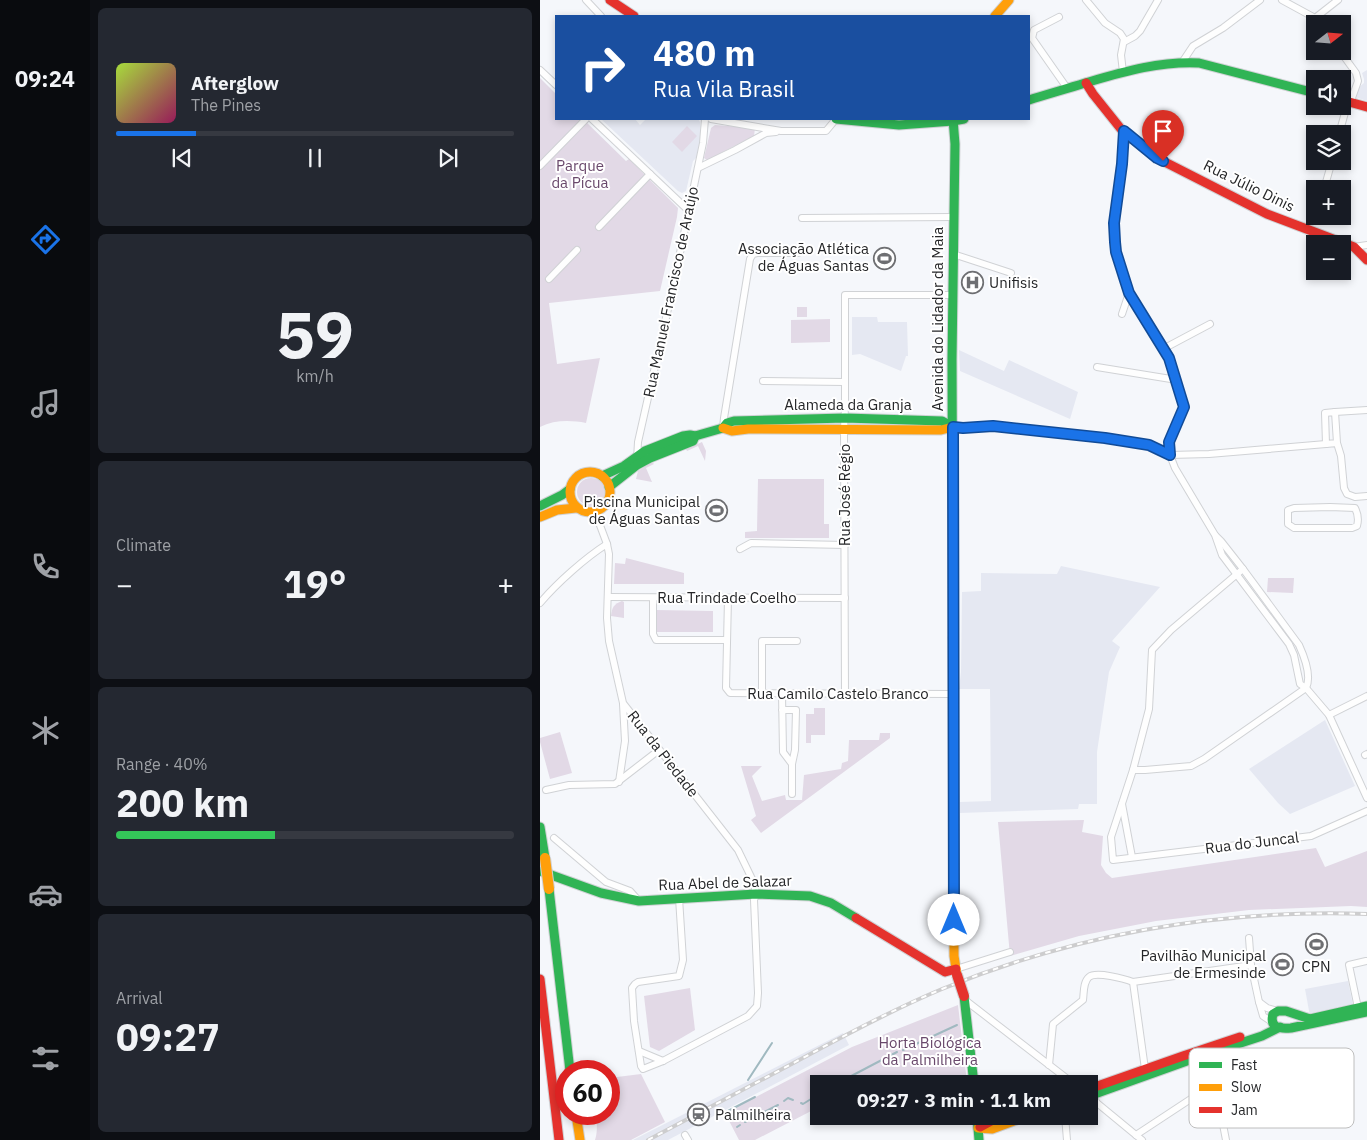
<!DOCTYPE html>
<html lang="en">
<head>
<meta charset="utf-8">
<style>
  :root { --surface:#171b24; --page:#242831; --text:#f1f3f6; --muted:#9ea1a6; --line:#363941; --accent:#1a73e8 }
  body { margin:0; font-family:"IBM Plex Sans",sans-serif; background:var(--page); color:var(--text); height:100vh; display:flex; flex-direction:column; font-size:19px; white-space:nowrap }
  * { box-sizing:border-box; margin:0 }
  p { font-size:16px; color:var(--muted) }
  .icon { flex:none; width:28px; height:28px; fill:none; stroke:currentColor; stroke-width:2; stroke-linecap:round; stroke-linejoin:round }
  .map { position:relative; flex:1; overflow:hidden }
  .drawer { display:flex; flex-direction:column; gap:8px; padding:8px; background:#0d0f14; width:450px }
  .drawer>* { flex:none }
  .hud { position:absolute; left:15px; top:15px; width:475px; height:105px; border-radius:0px; box-shadow:0 2px 8px #0003; background:#1a4fa0; color:#fff; overflow:hidden }
  .needle { width:32px; rotate:73deg }
  .tools { position:absolute; left:766px; top:15px; display:grid; gap:10px }
  .tools a { display:grid; place-items:center; width:45px; height:45px; border-radius:0px; background:var(--surface); box-shadow:0 2px 8px #0003; font-size:25px }
  .speed { position:absolute; left:15px; top:1060px; display:flex; gap:10px; font-size:25px; font-weight:700; text-align:center }
  .speed>* { display:grid; place-content:center; width:65px; height:65px; border-radius:50%; background:var(--surface); box-shadow:0 2px 8px #0003; line-height:1 }
  .speed .limit { border:8px solid #d22; background:#fff; color:#111 }
  .pin { position:absolute; display:grid; place-items:center; width:42px; height:42px; color:#fff; margin:-51px -21px; border-radius:50% 50% 50% 0; rotate:-45deg; box-shadow:0 0 5px #0007 }
  .pin .icon { rotate:45deg }
  .me { position:absolute; width:55px; margin:-28px; rotate:0deg; stroke-linejoin:round; filter:drop-shadow(0 0 4px #0008) }
  .turn { display:flex; align-items:center; gap:18px; height:105px; padding:0 15px; font-size:22px }
  .turn .icon { width:65px; height:65px; stroke-width:2.5 }
  .turn b { display:block; font-size:35px; line-height:42px }
  .big { font-size:38px; font-weight:700; line-height:1.1 }
  .drawer .card { flex:1; display:flex; flex-direction:column; justify-content:center; gap:8px; min-width:0; padding:0 18px; border-radius:8px; background:var(--page) }
  .drawer .dial { align-items:center; gap:0 }
  .dial b { font-size:65px; line-height:1 }
  .song { display:flex; align-items:center; gap:15px }
  .cover { width:60px; height:60px; border-radius:8px; background:linear-gradient(135deg,hsl(80 70% 55%),hsl(330 70% 35%)) }
  .played { height:5px; border-radius:2px; background:linear-gradient(90deg,var(--accent) 20%,var(--line) 20%) }
  .keys { display:flex; justify-content:space-around; direction:ltr }
  .heat { display:flex; justify-content:space-between; align-items:center; font-size:28px; direction:ltr }
  .charge { height:8px; border-radius:4px; background:linear-gradient(90deg,#34c759 40%,var(--line) 0) }
  .trip { position:absolute; left:270px; top:1075px; width:288px; height:50px; border-radius:0px; background:var(--surface); box-shadow:0 2px 8px #0003; font-weight:700; line-height:50px; text-align:center }
  main { display:flex; flex:1; min-height:0 }
  .dock { display:flex; flex-direction:column; width:90px; justify-content:space-around; align-items:center; background:#090b0e; color:var(--muted) }
  .dock .icon { width:35px; height:35px }
  .dock .active { color:var(--accent) }
  .dock b { font-size:22px; color:var(--text) }
  .map>svg:first-child { display:block }
  .built { fill:#e5e8f2 }
  .green { fill:#e2d9e6 }
  .lines { fill:none; stroke-linecap:round; stroke-linejoin:round }
  .stream { stroke:#a0b9c0; stroke-width:2 }
  .street-casing { stroke:#d0d2d5; stroke-width:8 }
  .fast-casing { stroke:#d0d2d5; stroke-width:11 }
  .slow-casing { stroke:#d0d2d5; stroke-width:11 }
  .jam-casing { stroke:#d0d2d5; stroke-width:11 }
  .street { stroke:#fefefe; stroke-width:6 }
  .fast { stroke:#30b455; stroke-width:9 }
  .slow { stroke:#ff9f0a; stroke-width:9 }
  .jam { stroke:#e5322d; stroke-width:9 }
  .rail-casing { stroke:#cdcdce; stroke-width:4 }
  .rail { stroke:#fff; stroke-width:2; stroke-dasharray:5.5; stroke-linecap:butt }
  .slow-bridge-casing { stroke:#cfd0d2; stroke-width:12; stroke-linecap:butt }
  .jam-bridge-casing { stroke:#cfd0d2; stroke-width:12; stroke-linecap:butt }
  .slow-bridge { stroke:#ff9f0a; stroke-width:10 }
  .jam-bridge { stroke:#e5322d; stroke-width:10 }
  .route-casing { stroke:#114b97; stroke-width:12 }
  .route { stroke:#1a73e8; stroke-width:9 }
  .labels { text-anchor:middle; stroke-width:4; stroke-linejoin:round; paint-order:stroke }
  .park-label { font-size:15px; fill:#69486b; stroke:#fff }
  .street-label { font-size:15px; fill:#252628; stroke:#fff }
  .poi-label { font-size:15px; fill:#252628; stroke:#fff; text-anchor:end }
  .key { fill:#fff; stroke:#bebebe; stroke-width:1 }
  .key-label { font-size:14px; fill:#252628 }
</style>
</head>
<body>
<main>
<nav class="dock">
<b>09:24</b>
<svg class="icon active" aria-label="directions" viewBox="0 0 24 24"><path d="M12 3l9 9-9 9-9-9zM9 14v-3h6M13 9l2 2-2 2"/></svg>
<svg class="icon" aria-label="music" viewBox="0 0 24 24"><path d="M9 18V5l10-2v13"/><circle cx="6" cy="18" r="3"/><circle cx="16" cy="16" r="3"/></svg>
<svg class="icon" aria-label="phone" viewBox="0 0 24 24"><path d="M5 4h4l2 5-3 2q2 4 5 5l2-3 5 2v4C11 20 4 13 5 4z"/></svg>
<svg class="icon" aria-label="climate" viewBox="0 0 24 24"><path d="M12 3v18M4 7l16 10M4 17L20 7"/></svg>
<svg class="icon" aria-label="car" viewBox="0 0 24 24"><path d="M5 17H2v-5l4-1 3-4h7l3 4 3 1v5h-3M9 17h6M6 11h13"/><circle cx="7" cy="17" r="2"/><circle cx="17" cy="17" r="2"/></svg>
<svg class="icon" aria-label="filters" viewBox="0 0 24 24"><path d="M4 7h16M4 17h16"/><circle cx="9" cy="7" r="2"/><circle cx="15" cy="17" r="2"/></svg>
</nav>
<section class="drawer">
<div class="card">
<div class="song"><i class="cover"></i><div><b>Afterglow</b><p>The Pines</p></div></div>
<div class="played"></div>
<div class="keys"><svg class="icon" aria-label="previous" viewBox="0 0 24 24"><path d="M18 5L8 12l10 7zM5 5v14"/></svg><svg class="icon" aria-label="pause" viewBox="0 0 24 24"><path d="M8 5v14M16 5v14"/></svg><svg class="icon" aria-label="next" viewBox="0 0 24 24"><path d="M6 5l10 7-10 7zM19 5v14"/></svg></div>
</div>
<div class="card dial"><b>59</b><p>km/h</p></div>
<div class="card"><p>Climate</p>
<div class="heat"><a>−</a><b class="big">19°</b><a>+</a></div>
</div>
<div class="card"><p>Range · 40%</p><b class="big">200 km</b><div class="charge"></div></div>
<div class="card"><p>Arrival</p><b class="big">09:27</b></div>
</section>
<div class="map">
<svg width="827" height="1140" viewBox="0 0 827 1140">
  <rect width="100%" height="100%" fill="#f5f7fb"/>
  <g class="built">
    <polygon points="827,70 827,101 815,97 818,88 824,83 824,79 822,73"/>
    <polygon points="61,119 95,119 100,125 106,119 158,119 160,122 160,142 158,156 153,161 146,191 142,193 138,191"/>
    <polygon points="312,317 337,317 338,322 367,322 368,356 366,356 361,371 320,354 312,355"/>
    <polygon points="419,350 464,371 469,360 538,392 530,419 420,371"/>
    <polygon points="521,566 620,587 572,641 580,647 569,672 557,752 557,804 539,804 538,809 420,813 420,802 451,801 450,689 419,689 421,672 422,592 441,591 441,573 517,574"/>
    <polygon points="785,720 815,786 750,814 738,803 709,769"/>
    <polygon points="808,981 813,1005 770,1016 765,989"/>
    <polygon points="303,1033 309,1045 128,1140 93,1140"/>
  </g>
  <g class="green">
    <path d="M0,78L16,94V119H43L86,161L89,159L138,208L137,217L120,291L9,303L17,364L60,358L46,423C30,420 14,420 0,427Z"/>
    <polygon points="175,125 215,128 214,136 167,160 164,158 171,128"/>
    <polygon points="147,126 157,136 142,152 132,142"/>
    <rect x="257" y="307" width="10" height="10"/>
    <polygon points="290,319 290,342 251,343 251,320"/>
    <polygon points="162,442 166,451 165,461 158,446 147,451 146,449"/>
    <polygon points="112,462 114,464 106,468 112,482 96,479 98,471"/>
    <circle cx="51" cy="492" r="14"/>
    <polygon points="218,479 284,479 284,524 289,524 289,538 205,538 205,532 217,531"/>
    <polygon points="86,558 144,573 144,584 74,584 75,563 85,564"/>
    <polygon points="728,578 754,578 753,593 727,592"/>
    <path d="M82,601L84,602V618L71,616C72,607 74,604 82,601Z"/>
    <polygon points="116,610 173,611 173,632 116,632"/>
    <polygon points="274,708 285,708 285,735 271,735 271,743 266,743 266,714 274,714"/>
    <polygon points="20,732 32,773 10,779 0,742 0,738"/>
    <polygon points="340,733 350,733 350,738 221,833 211,820 216,816 201,766 222,766 212,776 222,801 245,795 246,800 262,800 264,775 301,769 302,763 308,761 309,740 339,740"/>
    <polygon points="544,820 542,832 563,836 561,865 566,873 572,878 776,848 785,867 827,851 827,907 811,906 709,910 616,921 539,936 470,956 458,822"/>
    <polygon points="150,988 155,1030 119,1051 110,1047 104,996"/>
    <polygon points="418,1005 427,1082 417,1084 279,1084 279,1112 275,1109 215,1140 199,1140 185,1113 312,1047"/>
    <path d="M101,1074L125,1122L91,1140H55C58,1131 57,1122 55,1114H69V1078Z"/>
    <polygon points="286,1116 314,1116 299,1124"/>
  </g>
  <g class="lines">
    <g class="stream">
      <polyline points="363,1050 417,1025"/>
      <polyline points="208,1080 232,1043"/>
      <polyline points="296,1084 357,1052"/>
      <polyline points="244,1101 248,1098 253,1100"/>
      <polyline points="261,1103 263,1104 279,1094"/>
      <polyline points="184,1113 215,1097"/>
      <polyline points="205,1122 238,1105"/>
      <polyline points="197,1127 200,1125"/>
    </g>
    <defs>
      <g id="street">
        <polyline points="46,0 61,16"/>
        <polyline points="546,0 565,23 580,33 584,39 581,55 583,72"/>
        <polyline points="742,0 775,18 779,24"/>
        <polyline points="519,17 494,30 492,38 527,88"/>
        <polyline points="775,18 798,0"/>
        <polyline points="584,42 595,36 600,31 618,0"/>
        <polyline points="643,61 653,46 683,28 720,0"/>
        <polyline points="0,70 16,85"/>
        <polyline points="52,119 148,210"/>
        <polyline points="171,119 241,131 286,131 296,119"/>
        <polyline points="584,131 582,164 574,223 575,242 576,252 589,293 629,358 644,407 629,442 630,455 635,468 675,535 682,555 749,644 754,655 760,684 766,688 789,715 827,798"/>
        <polyline points="799,134 808,102 812,98 818,81 816,73 800,51"/>
        <polyline points="0,166 46,119"/>
        <polyline points="158,168 195,150 226,133 236,132"/>
        <polyline points="786,182 792,161"/>
        <polyline points="262,218 414,217"/>
        <polyline points="59,227 110,174"/>
        <polyline points="814,247 827,245"/>
        <polyline points="413,254 471,273"/>
        <polyline points="9,279 37,250"/>
        <polyline points="582,314 589,293"/>
        <polyline points="623,349 670,324"/>
        <polyline points="557,367 637,380"/>
        <polyline points="223,381 305,382"/>
        <polyline points="795,412 827,410"/>
        <polyline points="413,427 423,428 453,427 565,438 609,445 630,455 669,454 786,444"/>
        <polyline points="183,428 184,418 210,259 213,254 217,253 258,253"/>
        <polyline points="797,443 786,444 785,413 795,412 797,443 801,456 804,488 807,494 815,497 827,496"/>
        <polyline points="97,459 98,442 132,291 163,143 165,119"/>
        <path d="M790,507L815,508C818,514 819,519 817,526L812,528H754L748,524V510L754,508Z"/>
        <polyline points="55,512 67,544 69,554 67,618 69,641 83,703 198,850 214,883 216,894 214,900 218,993 217,1006 208,1016 123,1061 103,1069 101,1066 94,1021 92,988 95,984 98,982 139,976 143,960 139,898"/>
        <path d="M676,536L681,541L703,569L759,645C764,656 772,676 766,688"/>
        <polyline points="200,549 211,543 305,545"/>
        <polyline points="703,569 631,630 612,650 609,709 593,770 571,837 573,860 771,836 827,811"/>
        <polyline points="68,597 305,598"/>
        <polyline points="113,598 113,634 116,640 187,640"/>
        <polyline points="188,598 186,688 190,693 413,694"/>
        <path d="M0,603C17,583 45,558 67,544"/>
        <polyline points="222,694 222,641 257,641"/>
        <polyline points="242,694 243,752 252,764 255,750 256,710 242,710"/>
        <polyline points="305,694 304,429 305,407 305,295 414,295"/>
        <polyline points="789,715 827,696"/>
        <polyline points="825,755 827,754"/>
        <polyline points="252,764 252,794"/>
        <polyline points="593,770 605,770 651,766 664,759 766,688"/>
        <polyline points="79,782 85,741 83,704"/>
        <polyline points="6,790 29,785 75,784 119,750"/>
        <polyline points="582,804 592,857"/>
        <polyline points="14,838 66,882 90,891 98,900"/>
        <polyline points="709,938 711,965 719,1002"/>
        <polyline points="416,969 470,952"/>
        <polyline points="593,982 605,1069"/>
        <polyline points="425,1000 530,1081 531,1084"/>
        <polyline points="818,1008 809,965 826,961"/>
        <polyline points="732,1022 723,1016 719,1002 727,1008 738,1011"/>
        <polyline points="99,1051 123,1061"/>
        <path d="M509,1065L513,1024L543,1000C544,993 543,982 549,977C556,971 585,979 593,982L711,965"/>
        <polyline points="554,1092 552,1095 557,1103 602,1140"/>
        <polyline points="525,1116 527,1140"/>
        <polyline points="145,1135 148,1140"/>
        <polyline points="596,1135 675,1083 686,1140"/>
      </g>
      <g id="fast">
        <path d="M489,100C508,94 526,89 545,83C583,72 619,61 659,63L775,93"/>
        <polyline points="296,119 359,125 413,121 424,119"/>
        <polyline points="413,119 415,144 412,359 413,638"/>
        <polyline points="62,476 84,466 105,451 143,436 150,435 155,436 183,428 187,423 194,421 305,418 402,421 413,427"/>
        <polyline points="69,487 97,465 110,458 153,441 155,436"/>
        <polyline points="0,506 22,495 30,489"/>
        <polyline points="0,827 5,858"/>
        <polyline points="0,871 61,893 99,901 216,894 270,896 291,903 316,918"/>
        <polyline points="9,889 30,1071"/>
        <polyline points="424,996 434,1084"/>
        <path d="M827,1006L770,1019L746,1011H738L733,1014C729,1028 740,1029 751,1028L827,1012"/>
        <polyline points="549,1096 658,1057 722,1036 740,1027"/>
        <polyline points="437,1116 439,1140"/>
      </g>
      <g id="slow">
        <polyline points="455,16 469,0"/>
        <polyline points="183,428 192,431 208,429 401,430 413,427"/>
        <circle cx="50" cy="492" r="20"/>
        <polyline points="0,517 17,510 36,508"/>
        <polyline points="413,638 414,956 417,975"/>
        <polyline points="36,1114 40,1140"/>
        <polyline points="438,1128 452,1129 487,1116"/>
      </g>
      <g id="jam">
        <polyline points="70,0 94,16"/>
        <polyline points="546,83 553,94 581,129 617,158 727,214 814,247 827,260"/>
        <polyline points="802,100 827,107"/>
        <polyline points="316,918 405,972 416,969"/>
        <polyline points="0,979 19,1140"/>
        <polyline points="549,1089 643,1056 700,1037"/>
        <polyline points="440,1127 451,1121 466,1116"/>
      </g>
    </defs>
    <use href="#street" class="street-casing"/>
    <use href="#fast" class="fast-casing"/>
    <use href="#slow" class="slow-casing"/>
    <use href="#jam" class="jam-casing"/>
    <use href="#street" class="street"/>
    <use href="#fast" class="fast"/>
    <use href="#slow" class="slow"/>
    <use href="#jam" class="jam"/>
    <defs>
      <path id="rail" d="M108,1140C159,1113 210,1086 261,1059C307,1034 354,1009 402,989C539,933 680,909 827,914"/>
    </defs>
    <use href="#rail" class="rail-casing"/>
    <use href="#rail" class="rail"/>
    <defs>
      <polyline id="slow-bridge" points="5,858 9,889"/>
      <polyline id="jam-bridge" points="417,975 424,996"/>
    </defs>
    <use href="#slow-bridge" class="slow-bridge-casing"/>
    <use href="#jam-bridge" class="jam-bridge-casing"/>
    <use href="#slow-bridge" class="slow-bridge"/>
    <use href="#jam-bridge" class="jam-bridge"/>
  </g>
  <g class="lines">
    <defs>
      <polyline id="route" points="414,920 413,427 423,428 453,426 565,438 609,445 630,455 629,442 644,407 629,358 589,293 576,252 575,242 574,223 582,164 584,131 617,158 623,161"/>
    </defs>
    <use href="#route" class="route-casing"/>
    <use href="#route" class="route"/>
  </g>
  <defs>
    <symbol id="stadium-ring" viewBox="-11 -11 22 22"><circle r="9.5" fill="#fff" stroke="#6e6f72" stroke-width="1.5"/><path d="M0-5a6.5 5 0 1 0 0 10a6.5 5 0 1 0 0-10ZM-3.5-1.8h7v3.6h-7Z" fill="#6e6f72"/></symbol>
    <symbol id="hospital-ring" viewBox="-11 -11 22 22"><circle r="9.5" fill="#fff" stroke="#6e6f72" stroke-width="1.5"/><path d="M-5-5h3v3.5h4V-5h3V5h-3V1.5h-4V5h-3Z" fill="#6e6f72"/></symbol>
    <symbol id="station-ring" viewBox="-11 -11 22 22"><circle r="9.5" fill="#fff" stroke="#6e6f72" stroke-width="1.5"/><path d="M-3-6H3Q5-6 5-4V2Q5 4 3 4L4.5 6H3L1.5 4h-3L-3 6H-4.5L-3 4Q-5 4-5 2V-4Q-5-6-3-6ZM-3.5-4v3h7v-3ZM-3.5 1v1.5H-2V1ZM2 1v1.5H3.5V1Z" fill="#6e6f72"/></symbol>
  </defs>
  <g fill-rule="evenodd">
    <use href="#stadium-ring" x="332" y="246" width="25" height="25"/>
    <use href="#hospital-ring" x="420" y="270" width="25" height="25"/>
    <use href="#stadium-ring" x="164" y="498" width="25" height="25"/>
    <use href="#stadium-ring" x="764" y="932" width="25" height="25"/>
    <use href="#stadium-ring" x="730" y="952" width="25" height="25"/>
    <use href="#station-ring" x="146" y="1102" width="25" height="25"/>
  </g>
  <g class="labels">
    <g class="park-label">
      <text x="40" y="171">Parque<tspan x="40" dy="17">da Pícua</tspan></text>
      <text x="390" y="1048">Horta Biológica<tspan x="390" dy="17">da Palmilheira</tspan></text>
    </g>
    <g class="street-label">
      <text transform="translate(709 186) rotate(26)" y="5">Rua Júlio Dinis</text>
      <text transform="translate(131 292) rotate(-78)" y="5">Rua Manuel Francisco de Araújo</text>
      <text transform="translate(398 319) rotate(-90)" y="5">Avenida do Lidador da Maia</text>
      <text x="308" y="410">Alameda da Granja</text>
      <text transform="translate(305 495) rotate(-90)" y="5">Rua José Régio</text>
      <text x="187" y="603">Rua Trindade Coelho</text>
      <text x="298" y="699">Rua Camilo Castelo Branco</text>
      <text transform="translate(123 754) rotate(52)" y="5">Rua da Piedade</text>
      <text transform="translate(712 843) rotate(-7)" y="5">Rua do Juncal</text>
      <text transform="translate(185 883) rotate(-2)" y="5">Rua Abel de Salazar</text>
    </g>
    <g class="poi-label">
      <text x="329" y="254">Associação Atlética<tspan x="329" dy="17">de Águas Santas</tspan></text>
      <text x="449" y="288" text-anchor="start">Unifisis</text>
      <text x="160" y="507">Piscina Municipal<tspan x="160" dy="17">de Águas Santas</tspan></text>
      <text x="726" y="961">Pavilhão Municipal<tspan x="726" dy="17">de Ermesinde</tspan></text>
      <text x="776" y="972" text-anchor="middle">CPN</text>
      <text x="175" y="1120" text-anchor="start">Palmilheira</text>
    </g>
  </g>
  <rect x="649" y="1048" width="165" height="80" rx="8" class="key"/>
  <rect x="659" y="1062" width="23" height="6" fill="#30b455"/>
  <rect x="659" y="1084" width="23" height="7" fill="#ff9f0a"/>
  <rect x="659" y="1107" width="23" height="6" fill="#e5322d"/>
  <g class="key-label">
    <text x="691" y="1070">Fast</text>
    <text x="691" y="1092">Slow</text>
    <text x="691" y="1115">Jam</text>
  </g>
</svg>
<div class="tools">
<a><svg class="needle" viewBox="-14 -14 28 28"><path d="M0-13l5 13h-10z" fill="#e53935"/><path d="M0 13l5-13h-10z" fill="#9ea1a6"/></svg></a>
<a><svg class="icon" aria-label="sound" viewBox="0 0 24 24"><path d="M4 9h4l5-4v14l-5-4H4zM17 9q2 3 0 6"/></svg></a>
<a><svg class="icon" aria-label="layers" viewBox="0 0 24 24"><path d="M12 4l9 5-9 5-9-5zM3 14l9 5 9-5"/></svg></a>
<a>+</a>
<a>−</a>
</div>
<div class="speed"><div class="limit">60</div></div>
<div class="pin" style="left:623px;top:161px;background:#d93025"><svg class="icon" aria-label="arrive" viewBox="0 0 24 24"><path d="M6 21V4h12l-3 4 3 4H6"/></svg></div>
<svg class="me" style="left:414px;top:920px" viewBox="-20 -20 40 40"><circle r="19" fill="#fff"/><path d="M0-13L10 11 0 6-10 11z" fill="#1a73e8"/></svg>
<div class="trip">09:27 · 3 min · 1.1 km</div>
<div class="hud">
<div class="turn"><svg class="icon" aria-label="right" viewBox="0 0 24 24"><path d="M7 20v-9h11M14 6l5 5-5 5"/></svg><div><b>480 m</b>Rua Vila Brasil</div></div>
</div>
</div>
</main>
</body>
</html>
